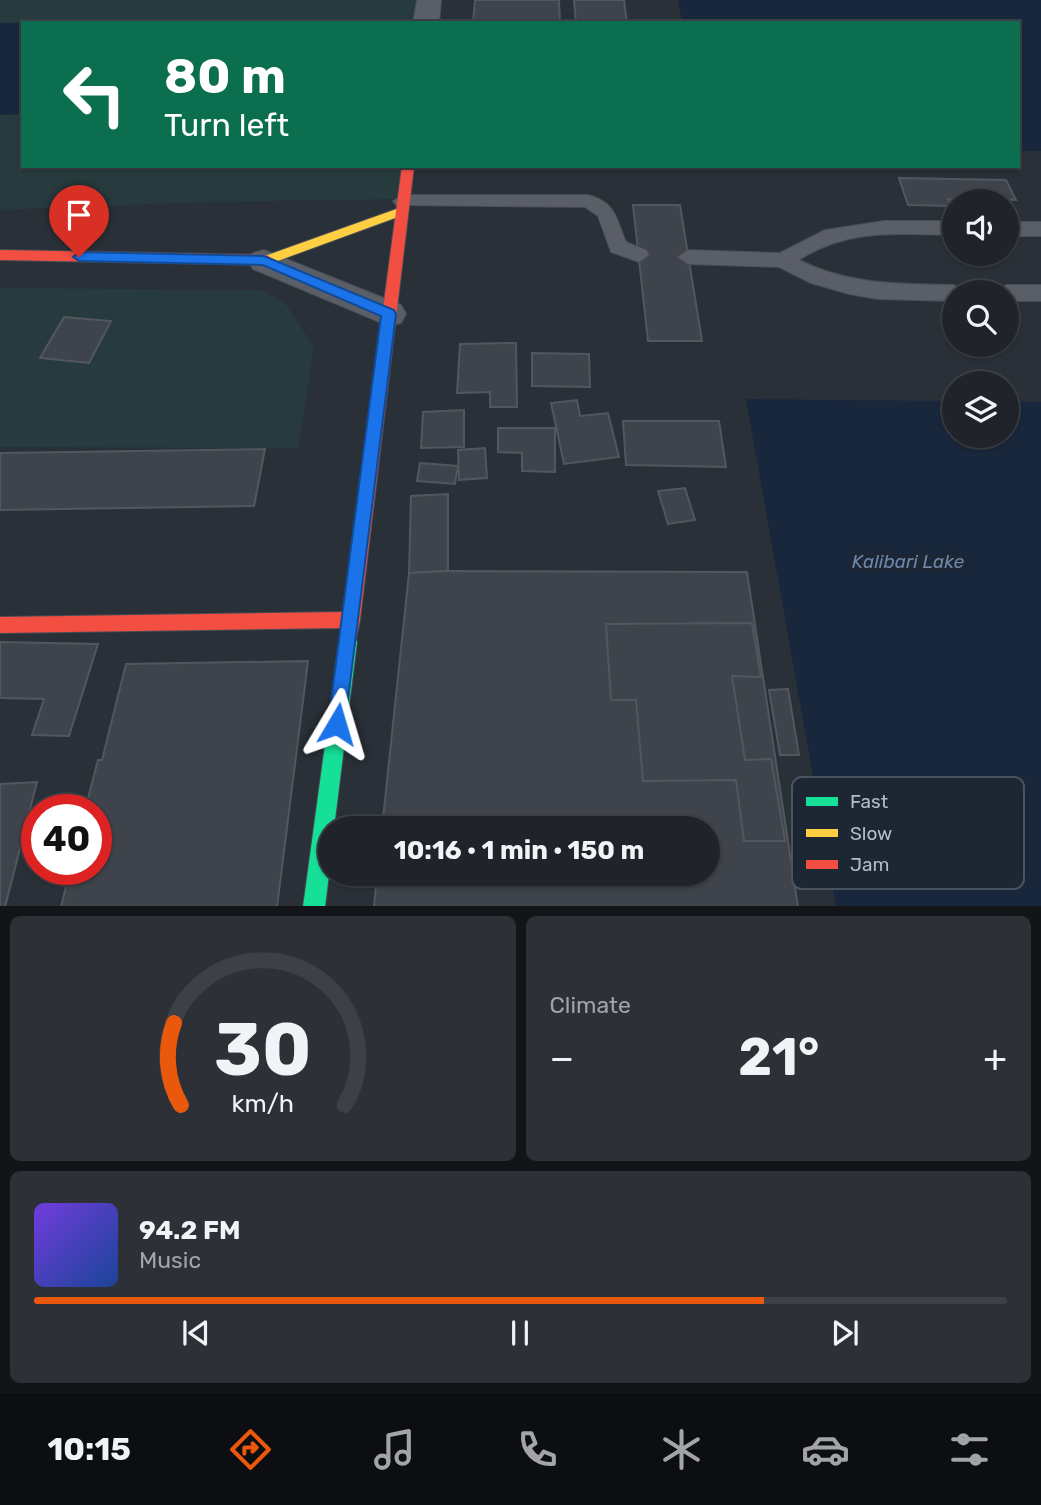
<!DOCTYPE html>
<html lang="en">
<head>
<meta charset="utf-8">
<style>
  :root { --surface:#20242a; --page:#2d3036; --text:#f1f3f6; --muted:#a2a4a8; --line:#3d4147; --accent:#ea580c }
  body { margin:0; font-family:Rubik,sans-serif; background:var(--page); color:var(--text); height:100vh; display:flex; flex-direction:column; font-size:26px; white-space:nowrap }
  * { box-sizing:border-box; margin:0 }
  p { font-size:23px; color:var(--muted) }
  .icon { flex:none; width:38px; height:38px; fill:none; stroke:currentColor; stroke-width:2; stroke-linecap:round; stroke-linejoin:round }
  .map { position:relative; height:906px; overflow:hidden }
  .side { display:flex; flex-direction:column; gap:10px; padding:10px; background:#121417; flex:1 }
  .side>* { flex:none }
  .banner { position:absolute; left:21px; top:21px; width:999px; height:147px; border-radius:0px; box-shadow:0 2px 5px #0004,0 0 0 2px var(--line); background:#0b6e4f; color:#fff; overflow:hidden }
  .fabs { position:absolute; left:942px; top:189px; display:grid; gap:14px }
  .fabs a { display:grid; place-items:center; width:77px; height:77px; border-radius:50%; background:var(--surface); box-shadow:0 2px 5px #0004,0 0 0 2px var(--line); font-size:35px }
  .speed { position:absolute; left:21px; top:794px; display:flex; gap:14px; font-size:35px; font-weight:700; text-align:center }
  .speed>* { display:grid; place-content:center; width:91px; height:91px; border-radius:50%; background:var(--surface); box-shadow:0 2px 5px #0004,0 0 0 2px var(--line); line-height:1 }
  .speed .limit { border:10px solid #d22; background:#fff; color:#111 }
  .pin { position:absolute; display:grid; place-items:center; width:60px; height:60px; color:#fff; margin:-72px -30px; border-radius:50% 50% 50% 0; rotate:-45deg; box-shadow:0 0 7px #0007 }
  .pin .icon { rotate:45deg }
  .me { position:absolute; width:77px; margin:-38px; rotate:7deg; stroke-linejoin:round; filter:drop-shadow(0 0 5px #0008) }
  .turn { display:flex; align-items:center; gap:24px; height:147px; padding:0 28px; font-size:32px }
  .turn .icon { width:91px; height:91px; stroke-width:2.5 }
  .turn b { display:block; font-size:49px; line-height:60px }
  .big { font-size:52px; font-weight:700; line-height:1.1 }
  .side .widget { flex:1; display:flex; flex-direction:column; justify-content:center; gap:10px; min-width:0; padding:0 24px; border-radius:10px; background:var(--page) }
  .side .dial { align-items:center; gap:0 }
  .dial svg { height:182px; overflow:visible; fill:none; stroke:var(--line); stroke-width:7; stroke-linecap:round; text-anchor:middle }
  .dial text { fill:var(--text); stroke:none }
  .song { display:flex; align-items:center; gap:21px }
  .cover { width:84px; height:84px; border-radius:10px; background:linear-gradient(135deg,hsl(260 70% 55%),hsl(220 70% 35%)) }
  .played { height:7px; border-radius:4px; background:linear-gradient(90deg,var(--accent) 75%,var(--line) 75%) }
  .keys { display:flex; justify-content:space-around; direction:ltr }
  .heat { display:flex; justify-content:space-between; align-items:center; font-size:38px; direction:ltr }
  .side .tiles { flex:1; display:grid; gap:10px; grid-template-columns:1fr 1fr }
  .widget:last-child { grid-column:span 2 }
  .trip { position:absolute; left:318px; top:816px; width:402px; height:70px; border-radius:35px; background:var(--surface); box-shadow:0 2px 5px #0004,0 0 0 2px var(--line); font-weight:700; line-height:70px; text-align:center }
  .tabs { display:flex; height:112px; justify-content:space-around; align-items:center; background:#0d0e11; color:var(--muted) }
  .tabs .icon { width:49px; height:49px }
  .tabs .current { color:var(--accent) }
  .tabs b { font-size:32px; color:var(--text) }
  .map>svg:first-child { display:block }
  .green { fill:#273a3e }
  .water { fill:#19273c }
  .building { fill:#3f444c; stroke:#52575f; stroke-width:2 }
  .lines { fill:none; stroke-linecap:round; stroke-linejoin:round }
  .lane-casing { stroke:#484c55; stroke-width:2 }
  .street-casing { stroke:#484c55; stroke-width:2 }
  .fast-casing { stroke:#484c55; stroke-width:2 }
  .slow-casing { stroke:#484c55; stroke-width:2 }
  .jam-casing { stroke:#484c55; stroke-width:2 }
  .lane { fill:#5a5e66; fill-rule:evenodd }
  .street { fill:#5a5e66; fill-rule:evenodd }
  .fast { fill:#16e098; fill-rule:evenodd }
  .slow { fill:#ffcf43; fill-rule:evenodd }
  .jam { fill:#f24e42; fill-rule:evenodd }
  .route { fill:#1a73e8; stroke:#114b97; stroke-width:2 }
  .labels { text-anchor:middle; stroke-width:7; stroke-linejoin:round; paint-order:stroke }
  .water-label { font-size:19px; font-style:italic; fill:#6d86a8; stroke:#1d2633 }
  .key { fill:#1d2633; stroke:#4a5360; stroke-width:2 }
  .key-label { font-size:19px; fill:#b4bcc9 }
</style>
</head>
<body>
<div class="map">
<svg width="1041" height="907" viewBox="0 0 1041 907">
  <rect width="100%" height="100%" fill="#2a3038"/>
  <g class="green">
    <polygon points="0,0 422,0 419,23 23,23 23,166 401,166 396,199 200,202 0,210"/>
    <polygon points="0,288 261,290 285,303 314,347 298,448 0,447"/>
  </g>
  <g class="water">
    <polygon points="678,0 1041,0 1041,151 1019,151 1018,23 682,23"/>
    <polygon points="198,22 23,23 23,114 0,115 0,23"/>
    <polygon points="746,399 954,401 954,436 1006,436 1006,401 1041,402 1041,906 836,906"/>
  </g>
  <g class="building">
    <polygon points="475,0 559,0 560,23 473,23"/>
    <polygon points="574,0 624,0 627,23 576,23"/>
    <polygon points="899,178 1006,180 1016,200 948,199 951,206 908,205"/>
    <polygon points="633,205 680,205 702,341 648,341"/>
    <polygon points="64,317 111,321 89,363 40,358"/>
    <polygon points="516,343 517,407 490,407 490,392 457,393 460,344"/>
    <polygon points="532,353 589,354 590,387 532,386"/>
    <polygon points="577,400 580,416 608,413 619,457 564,464 551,403"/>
    <polygon points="464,410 464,447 421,448 423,412"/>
    <polygon points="623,421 719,421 726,467 626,465"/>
    <polygon points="498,428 555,428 555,472 522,471 522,453 498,452"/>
    <polygon points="485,448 487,478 459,480 458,450"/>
    <polygon points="265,449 254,506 0,510 0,453"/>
    <polygon points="420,463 458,466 455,484 417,481"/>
    <polygon points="685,488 695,520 668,524 658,491"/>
    <polygon points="448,494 448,571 409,573 411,496"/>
    <polygon points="448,571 747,572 798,907 374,907 377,873 709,873 709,828 382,828 409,573"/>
    <polygon points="752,623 761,677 732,676 745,760 771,759 785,841 744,841 736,780 643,781 636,700 611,700 606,624"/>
    <polygon points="0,642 98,644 69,736 32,735 44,699 0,698"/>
    <polygon points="308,661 277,907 61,907 70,870 96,870 96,810 85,810 98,760 102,760 126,664"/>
    <polygon points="788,689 799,755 780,755 769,690"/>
    <polygon points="37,782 5,907 0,907 0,784"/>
  </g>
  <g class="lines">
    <defs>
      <g id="lane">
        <path d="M403,195H588C616,202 616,219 626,242L646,250L649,255L639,262L611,252L598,216L585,207L396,205L393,201Z"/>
        <path d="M884,221H954V235C899,234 847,228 799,260C849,285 899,284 954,285L964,292H954V301L877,299L849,294L811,283L779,267L688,264L678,257L688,250L780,253L825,230Z"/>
        <rect x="1006" y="222" width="35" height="14"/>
        <polygon points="1006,285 1041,285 1041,301 1006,301 1006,292 996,292"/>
      </g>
      <g id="street">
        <polygon points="417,0 441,0 439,23 413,23"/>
        <polygon points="264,250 401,305 406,314 401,323 389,326 253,269 248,261 253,253"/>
      </g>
      <polygon id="fast" points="348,633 354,636 357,642 334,828 331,828 331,858 325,907 303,907 339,642 342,636"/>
      <polygon id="slow" points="402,207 408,211 406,214 272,263 262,263 260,260 262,257"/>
      <g id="jam">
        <polygon points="402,166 414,166 360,620 354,648 348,651 342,648 339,642 341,628 0,633 0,617 343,612"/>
        <polygon points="0,250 267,255 274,260 267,265 0,260"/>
      </g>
    </defs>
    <use href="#lane" class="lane-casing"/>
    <use href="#street" class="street-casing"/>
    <use href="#fast" class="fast-casing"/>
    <use href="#slow" class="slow-casing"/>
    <use href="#jam" class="jam-casing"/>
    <use href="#lane" class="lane"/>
    <use href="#street" class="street"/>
    <use href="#fast" class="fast"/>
    <use href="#slow" class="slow"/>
    <use href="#jam" class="jam"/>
  </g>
  <polygon class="route" points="79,252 264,256 394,310 396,314 344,731 337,734 331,731 328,724 381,316 263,265 79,261 73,257"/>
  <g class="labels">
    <g class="water-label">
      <text x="908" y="568">Kalibari Lake</text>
    </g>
  </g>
  <rect x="792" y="777" width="232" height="112" rx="10" class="key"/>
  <rect x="806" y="797" width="32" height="9" fill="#16e098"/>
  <rect x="806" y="829" width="32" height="8" fill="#ffcf43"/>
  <rect x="806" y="860" width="32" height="9" fill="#f24e42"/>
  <g class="key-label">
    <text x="850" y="808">Fast</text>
    <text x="850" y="840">Slow</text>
    <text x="850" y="871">Jam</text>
  </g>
</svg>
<div class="fabs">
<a><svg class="icon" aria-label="sound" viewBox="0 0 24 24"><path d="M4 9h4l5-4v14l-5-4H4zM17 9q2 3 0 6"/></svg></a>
<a><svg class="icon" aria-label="search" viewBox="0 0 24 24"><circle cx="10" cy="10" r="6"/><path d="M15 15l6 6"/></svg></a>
<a><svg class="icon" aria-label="layers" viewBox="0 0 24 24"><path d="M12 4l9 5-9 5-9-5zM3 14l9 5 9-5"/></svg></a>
</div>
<div class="speed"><div class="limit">40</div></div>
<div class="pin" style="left:79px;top:257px;background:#d93025"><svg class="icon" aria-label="arrive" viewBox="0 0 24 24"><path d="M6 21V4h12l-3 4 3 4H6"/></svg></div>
<svg class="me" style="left:337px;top:724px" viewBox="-20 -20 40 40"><path d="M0-17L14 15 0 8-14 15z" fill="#1a73e8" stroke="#fff" stroke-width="4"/></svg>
<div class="trip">10:16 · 1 min · 150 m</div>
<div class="banner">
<div class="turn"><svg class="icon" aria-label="left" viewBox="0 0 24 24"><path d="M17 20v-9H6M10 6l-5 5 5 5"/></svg><div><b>80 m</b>Turn left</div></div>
</div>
</div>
<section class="side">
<div class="tiles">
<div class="widget dial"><svg viewBox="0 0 100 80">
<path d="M14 69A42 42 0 1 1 86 69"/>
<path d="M14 69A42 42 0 0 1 11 33" stroke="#ea580c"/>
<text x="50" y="56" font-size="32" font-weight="700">30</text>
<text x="50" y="72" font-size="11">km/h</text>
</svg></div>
<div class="widget"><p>Climate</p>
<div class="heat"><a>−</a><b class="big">21°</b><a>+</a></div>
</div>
<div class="widget">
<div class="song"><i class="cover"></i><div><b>94.2 FM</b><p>Music</p></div></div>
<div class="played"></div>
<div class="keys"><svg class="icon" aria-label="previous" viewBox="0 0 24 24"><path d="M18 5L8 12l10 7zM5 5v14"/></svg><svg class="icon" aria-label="pause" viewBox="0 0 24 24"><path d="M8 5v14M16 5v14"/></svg><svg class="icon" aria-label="next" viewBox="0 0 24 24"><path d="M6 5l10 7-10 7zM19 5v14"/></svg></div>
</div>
</div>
</section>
<nav class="tabs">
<b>10:15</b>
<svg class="icon current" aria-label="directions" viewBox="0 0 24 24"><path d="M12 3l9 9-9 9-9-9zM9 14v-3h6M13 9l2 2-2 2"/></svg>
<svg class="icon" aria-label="music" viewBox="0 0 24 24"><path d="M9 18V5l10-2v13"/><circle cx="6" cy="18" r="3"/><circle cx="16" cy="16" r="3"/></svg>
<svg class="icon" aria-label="phone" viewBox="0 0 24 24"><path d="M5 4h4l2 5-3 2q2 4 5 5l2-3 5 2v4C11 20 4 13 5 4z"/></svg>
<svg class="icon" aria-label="climate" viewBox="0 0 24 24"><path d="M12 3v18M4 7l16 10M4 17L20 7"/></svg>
<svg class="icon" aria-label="car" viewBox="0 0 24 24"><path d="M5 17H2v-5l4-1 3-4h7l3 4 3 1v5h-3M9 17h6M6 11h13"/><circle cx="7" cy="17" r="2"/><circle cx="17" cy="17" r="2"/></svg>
<svg class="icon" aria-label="filters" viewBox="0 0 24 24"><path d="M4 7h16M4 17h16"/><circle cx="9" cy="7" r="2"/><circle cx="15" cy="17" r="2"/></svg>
</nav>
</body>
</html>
